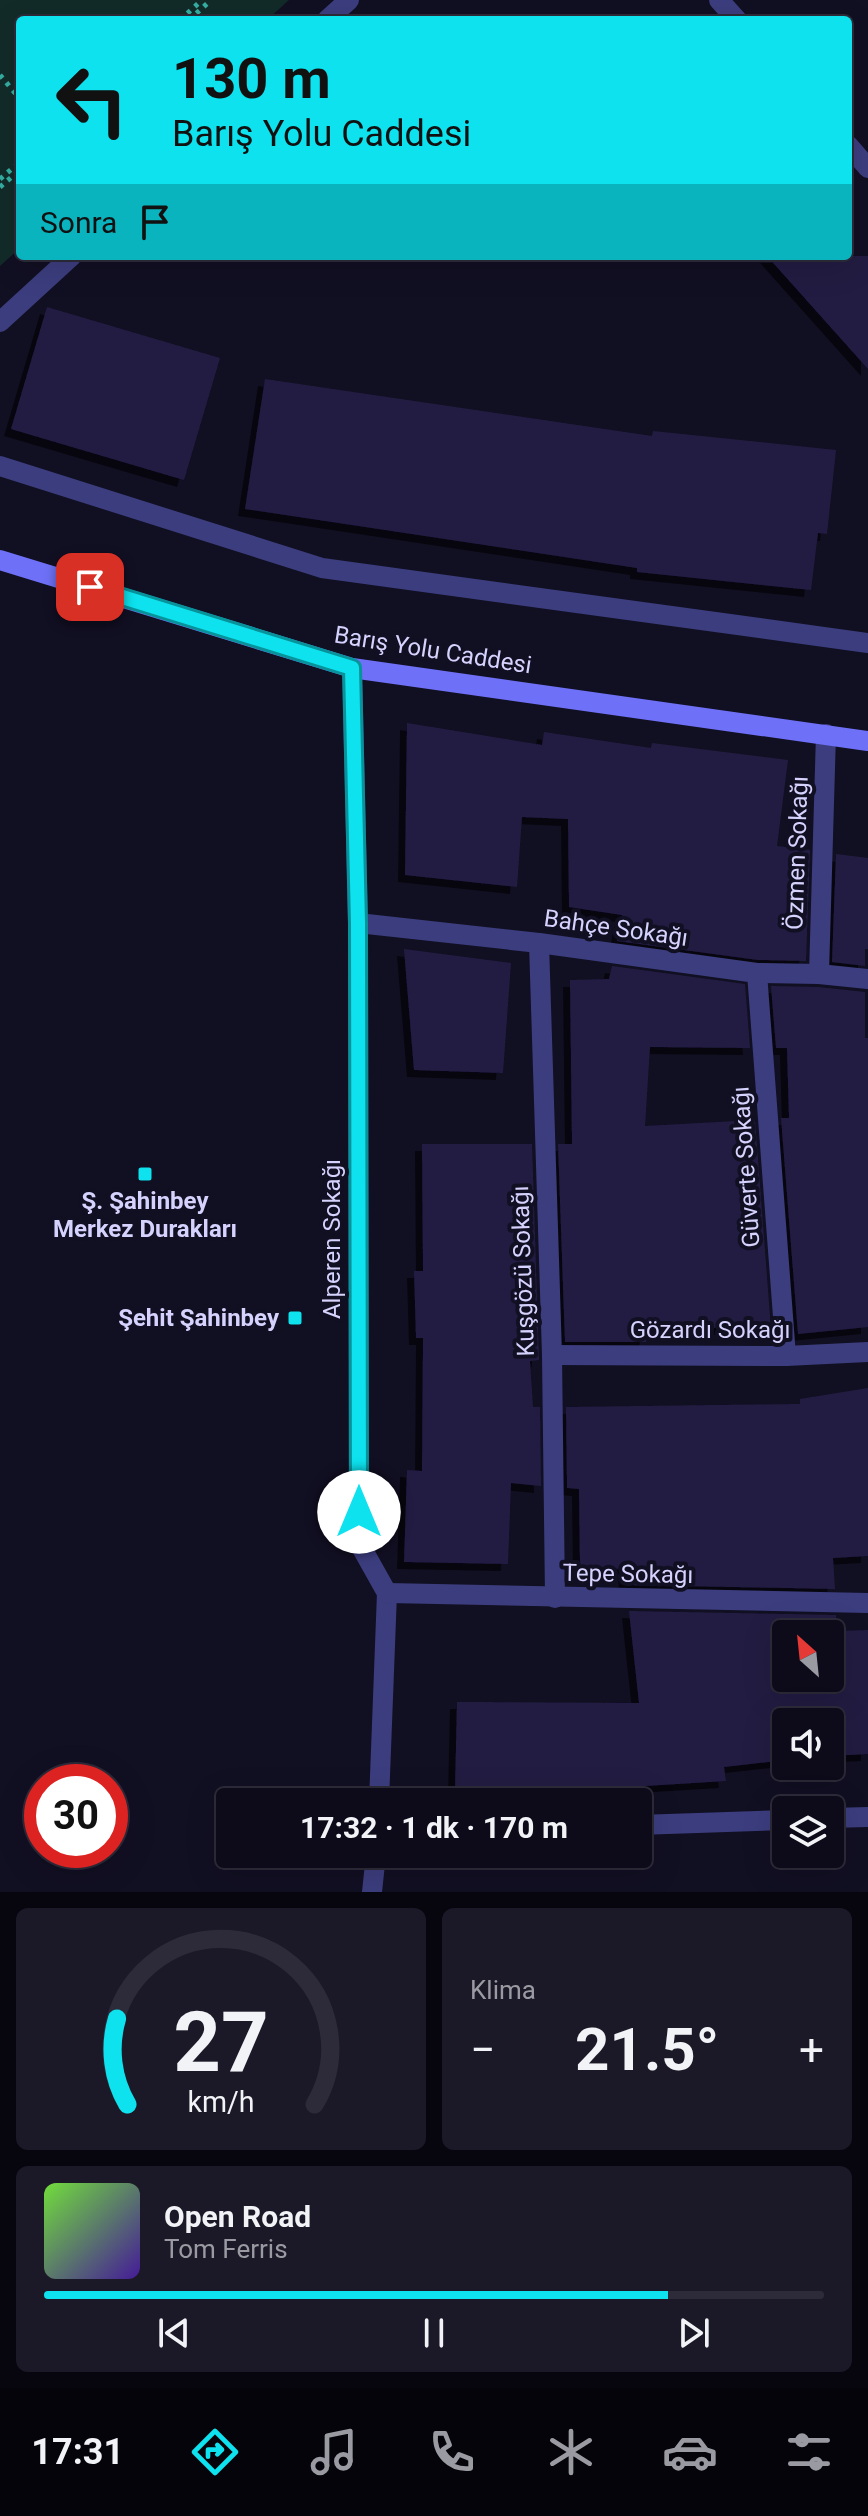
<!DOCTYPE html>
<html lang="tr">
<head>
<meta charset="utf-8">
<style>
  :root { --surface:#0d0b1a; --page:#1b1927; --text:#f1f3f6; --muted:#9a9ba2; --line:#2d2b39; --accent:#0de2ee }
  body { margin:0; font-family:Roboto,sans-serif; background:var(--page); color:var(--text); height:100vh; display:flex; flex-direction:column; font-size:30px; white-space:nowrap }
  * { box-sizing:border-box; margin:0 }
  p { font-size:26px; color:var(--muted) }
  .icon { flex:none; width:44px; height:44px; fill:none; stroke:currentColor; stroke-width:2; stroke-linecap:round; stroke-linejoin:round }
  .map { position:relative; height:1892px; overflow:hidden }
  .sheet { display:flex; flex-direction:column; gap:16px; padding:16px; background:#07060e; flex:1 }
  .sheet>* { flex:none }
  .top-card { position:absolute; left:16px; top:16px; width:836px; height:244px; border-radius:8px; box-shadow:0 8px 32px #0002,0 0 0 2px var(--line); background:#0de2ee; color:#111; overflow:hidden }
  .needle { width:52px; rotate:333deg }
  .fabs { position:absolute; left:772px; top:1620px; display:grid; gap:16px }
  .fabs a { display:grid; place-items:center; width:72px; height:72px; border-radius:8px; background:var(--surface); box-shadow:0 8px 32px #0002,0 0 0 2px var(--line); font-size:40px }
  .speed { position:absolute; left:24px; top:1764px; display:flex; gap:16px; font-size:40px; font-weight:700; text-align:center }
  .speed>* { display:grid; place-content:center; width:104px; height:104px; border-radius:50%; background:var(--surface); box-shadow:0 8px 32px #0002,0 0 0 2px var(--line); line-height:1 }
  .speed .limit { border:12px solid #d22; background:#fff; color:#111 }
  .pin { position:absolute; display:grid; place-items:center; width:68px; height:68px; color:#fff; margin:-34px; border-radius:16px; box-shadow:0 4px 12px #0006 }
  .me { position:absolute; width:88px; margin:-44px; rotate:0deg; stroke-linejoin:round; filter:drop-shadow(0 0 6px #0008) }
  .turn { display:flex; align-items:center; gap:28px; height:168px; padding:0 24px; font-size:36px }
  .turn .icon { width:104px; height:104px; stroke-width:2.5 }
  .turn b { display:block; font-size:56px; line-height:68px }
  .then { display:flex; align-items:center; height:76px; padding:0 24px; background:#0003; gap:16px; font-size:30px }
  .big { font-size:60px; font-weight:700; line-height:1.1 }
  .sheet .tile { flex:1; display:flex; flex-direction:column; justify-content:center; gap:12px; min-width:0; padding:0 28px; border-radius:12px; background:var(--page) }
  .sheet .dial { align-items:center; gap:0 }
  .dial svg { height:208px; overflow:visible; fill:none; stroke:var(--line); stroke-width:7; stroke-linecap:round; text-anchor:middle }
  .dial text { fill:var(--text); stroke:none }
  .song { display:flex; align-items:center; gap:24px }
  .cover { width:96px; height:96px; border-radius:12px; background:linear-gradient(135deg,hsl(100 70% 55%),hsl(260 70% 35%)) }
  .played { height:8px; border-radius:4px; background:linear-gradient(90deg,var(--accent) 80%,var(--line) 80%) }
  .keys { display:flex; justify-content:space-around; direction:ltr }
  .heat { display:flex; justify-content:space-between; align-items:center; font-size:44px; direction:ltr }
  .sheet .tiles { flex:1; display:grid; gap:16px; grid-template-columns:1fr 1fr }
  .tile:last-child { grid-column:span 2 }
  .trip { position:absolute; left:216px; top:1788px; width:436px; height:80px; border-radius:8px; background:var(--surface); box-shadow:0 8px 32px #0002,0 0 0 2px var(--line); font-weight:700; line-height:80px; text-align:center }
  .tab-bar { display:flex; height:128px; justify-content:space-around; align-items:center; background:#05040a; color:var(--muted) }
  .tab-bar .icon { width:56px; height:56px }
  .tab-bar .on { color:var(--accent) }
  .tab-bar b { font-size:36px; color:var(--text) }
  .map>svg:first-child { display:block }
  .green { fill:#122b29 }
  .building { fill:#221c42; fill-rule:evenodd; filter:url(#shadow) }
  .lines { fill:none; stroke-linecap:round; stroke-linejoin:round }
  .path { stroke:#35aea1; stroke-width:5; stroke-dasharray:4 6; stroke-linecap:butt }
  .lane { stroke:#3c3d7e; stroke-width:20 }
  .street { stroke:#3c3d7e; stroke-width:20 }
  .secondary { stroke:#6e71f7; stroke-width:20 }
  .route-casing { stroke:#08939b; stroke-width:20 }
  .route { stroke:#0de2ee; stroke-width:14 }
  .poi-dot { fill:#0de2ee; stroke:#110f22; stroke-width:3 }
  .labels { text-anchor:middle; stroke-width:8; stroke-linejoin:round; paint-order:stroke }
  .street-label { font-size:24px; fill:#d5d2fd; stroke:#110f22 }
  .poi-label { font-size:24px; font-weight:bold; fill:#d5d2fd; stroke:#110f22 }
</style>
</head>
<body>
<div class="map">
<svg width="868" height="1892" viewBox="0 0 868 1892">
  <defs>
    <filter id="shadow"><feDropShadow dx="-7" dy="7" stdDeviation="0" flood-color="#0009"/></filter>
  </defs>
  <rect width="100%" height="100%" fill="#110f22"/>
  <polygon class="green" points="0,0 289,0 267,20 20,20 20,248 0,266"/>
  <g class="building">
    <polygon points="767,256 868,256 868,369 851,350"/>
    <polygon points="47,307 220,358 184,480 11,429"/>
    <polygon points="265,379 652,436 653,431 836,450 827,534 818,533 811,590 637,572 637,568 245,509"/>
    <polygon points="407,723 542,745 544,732 651,748 652,743 788,760 777,846 810,850 806,961 758,960 617,941 622,915 569,907 568,819 522,817 517,887 405,875"/>
    <polygon points="836,854 868,858 868,949 865,949 865,966 832,962"/>
    <polygon points="404,949 511,963 503,1073 414,1070"/>
    <polygon points="612,966 745,984 750,1048 650,1047 645,1126 755,1120 771,1329 648,1326 646,1342 565,1342 558,1144 572,1144 570,980 609,979"/>
    <polygon points="771,986 818,987 865,992 865,1038 868,1038 868,1327 798,1334 781,1118 789,1118 787,1048 776,1048"/>
    <polygon points="422,1144 532,1144 539,1360 530,1361 533,1407 540,1407 541,1486 511,1483 508,1564 404,1562 407,1470 422,1471 423,1338 416,1338 414,1271 423,1271"/>
    <polygon points="868,1388 868,1556 833,1558 835,1589 626,1585 625,1569 580,1568 579,1489 567,1488 566,1407 800,1404 800,1399"/>
    <path d="M629,1611L836,1615L837,1631L868,1630V1754L830,1756V1722H786V1760L724,1767L726,1781L645,1786L455,1791L457,1702L639,1703ZM786,1634H830V1678H786Z"/>
  </g>
  <g class="lines">
    <g class="path">
      <polyline points="180,20 202,0"/>
      <polyline points="189,20 211,0"/>
      <polyline points="0,75 20,99"/>
      <polyline points="0,179 20,162"/>
      <polyline points="0,187 20,170"/>
    </g>
    <g class="lane">
      <polyline points="719,0 737,20"/>
      <polyline points="327,20 349,0"/>
      <polyline points="848,145 868,168"/>
      <polyline points="0,322 72,256"/>
      <polyline points="0,466 322,568 868,643"/>
    </g>
    <g class="street">
      <polyline points="352,668 358,923 359,1543 387,1593 379,1802"/>
      <polyline points="358,923 539,943 757,973 819,974 868,979"/>
      <polyline points="539,943 552,1355 555,1598"/>
      <polyline points="757,973 786,1356"/>
      <polyline points="819,974 826,734"/>
      <polyline points="552,1355 786,1356 868,1352"/>
      <polyline points="387,1593 868,1603"/>
      <polyline points="830,1818 868,1817"/>
      <polyline points="638,1825 786,1820"/>
      <polyline points="372,1892 376,1854"/>
    </g>
    <polyline class="secondary" points="0,560 352,668 868,741"/>
  </g>
  <g class="lines">
    <defs>
      <polyline id="route" points="90,587 352,668 358,923 359,1512"/>
    </defs>
    <use href="#route" class="route-casing"/>
    <use href="#route" class="route"/>
  </g>
  <g class="poi-dot">
    <rect x="137" y="1166" width="16" height="16" rx="4"/>
    <rect x="287" y="1310" width="16" height="16" rx="4"/>
  </g>
  <g class="labels">
    <g class="street-label">
      <text transform="translate(433 650) rotate(9)" y="8">Barış Yolu Caddesi</text>
      <text transform="translate(797 853) rotate(-88)" y="8">Özmen Sokağı</text>
      <text transform="translate(616 928) rotate(8)" y="8">Bahçe Sokağı</text>
      <text transform="translate(746 1167) rotate(-94)" y="8">Güverte Sokağı</text>
      <text transform="translate(332 1239) rotate(-90)" y="8">Alperen Sokağı</text>
      <text transform="translate(523 1271) rotate(-92)" y="8">Kuşgözü Sokağı</text>
      <text x="710" y="1338">Gözardı Sokağı</text>
      <text transform="translate(628 1574) rotate(1)" y="8">Tepe Sokağı</text>
    </g>
    <g class="poi-label">
      <text x="145" y="1209">Ş. Şahinbey<tspan x="145" dy="28">Merkez Durakları</tspan></text>
      <text x="279" y="1326" text-anchor="end">Şehit Şahinbey</text>
    </g>
  </g>
</svg>
<div class="fabs">
<a><svg class="needle" viewBox="-14 -14 28 28"><path d="M0-13l5 13h-10z" fill="#e53935"/><path d="M0 13l5-13h-10z" fill="#9a9ba2"/></svg></a>
<a><svg class="icon" aria-label="sound" viewBox="0 0 24 24"><path d="M4 9h4l5-4v14l-5-4H4zM17 9q2 3 0 6"/></svg></a>
<a><svg class="icon" aria-label="layers" viewBox="0 0 24 24"><path d="M12 4l9 5-9 5-9-5zM3 14l9 5 9-5"/></svg></a>
</div>
<div class="speed"><div class="limit">30</div></div>
<div class="pin" style="left:90px;top:587px;background:#d93025"><svg class="icon" aria-label="arrive" viewBox="0 0 24 24"><path d="M6 21V4h12l-3 4 3 4H6"/></svg></div>
<svg class="me" style="left:359px;top:1512px" viewBox="-20 -20 40 40"><circle r="19" fill="#fff"/><path d="M0-13L10 11 0 6-10 11z" fill="#0de2ee"/></svg>
<div class="trip">17:32 · 1 dk · 170 m</div>
<div class="top-card">
<div class="turn"><svg class="icon" aria-label="left" viewBox="0 0 24 24"><path d="M17 20v-9H6M10 6l-5 5 5 5"/></svg><div><b>130 m</b>Barış Yolu Caddesi</div></div>
<div class="then">Sonra<svg class="icon" aria-label="arrive" viewBox="0 0 24 24"><path d="M6 21V4h12l-3 4 3 4H6"/></svg></div>
</div>
</div>
<section class="sheet">
<div class="tiles">
<div class="tile dial"><svg viewBox="0 0 100 80">
<path d="M14 69A42 42 0 1 1 86 69"/>
<path d="M14 69A42 42 0 0 1 10 36" stroke="#0de2ee"/>
<text x="50" y="56" font-size="32" font-weight="700">27</text>
<text x="50" y="72" font-size="11">km/h</text>
</svg></div>
<div class="tile"><p>Klima</p>
<div class="heat"><a>−</a><b class="big">21.5°</b><a>+</a></div>
</div>
<div class="tile">
<div class="song"><i class="cover"></i><div><b>Open Road</b><p>Tom Ferris</p></div></div>
<div class="played"></div>
<div class="keys"><svg class="icon" aria-label="previous" viewBox="0 0 24 24"><path d="M18 5L8 12l10 7zM5 5v14"/></svg><svg class="icon" aria-label="pause" viewBox="0 0 24 24"><path d="M8 5v14M16 5v14"/></svg><svg class="icon" aria-label="next" viewBox="0 0 24 24"><path d="M6 5l10 7-10 7zM19 5v14"/></svg></div>
</div>
</div>
</section>
<nav class="tab-bar">
<b>17:31</b>
<svg class="icon on" aria-label="directions" viewBox="0 0 24 24"><path d="M12 3l9 9-9 9-9-9zM9 14v-3h6M13 9l2 2-2 2"/></svg>
<svg class="icon" aria-label="music" viewBox="0 0 24 24"><path d="M9 18V5l10-2v13"/><circle cx="6" cy="18" r="3"/><circle cx="16" cy="16" r="3"/></svg>
<svg class="icon" aria-label="phone" viewBox="0 0 24 24"><path d="M5 4h4l2 5-3 2q2 4 5 5l2-3 5 2v4C11 20 4 13 5 4z"/></svg>
<svg class="icon" aria-label="climate" viewBox="0 0 24 24"><path d="M12 3v18M4 7l16 10M4 17L20 7"/></svg>
<svg class="icon" aria-label="car" viewBox="0 0 24 24"><path d="M5 17H2v-5l4-1 3-4h7l3 4 3 1v5h-3M9 17h6M6 11h13"/><circle cx="7" cy="17" r="2"/><circle cx="17" cy="17" r="2"/></svg>
<svg class="icon" aria-label="filters" viewBox="0 0 24 24"><path d="M4 7h16M4 17h16"/><circle cx="9" cy="7" r="2"/><circle cx="15" cy="17" r="2"/></svg>
</nav>
</body>
</html>
